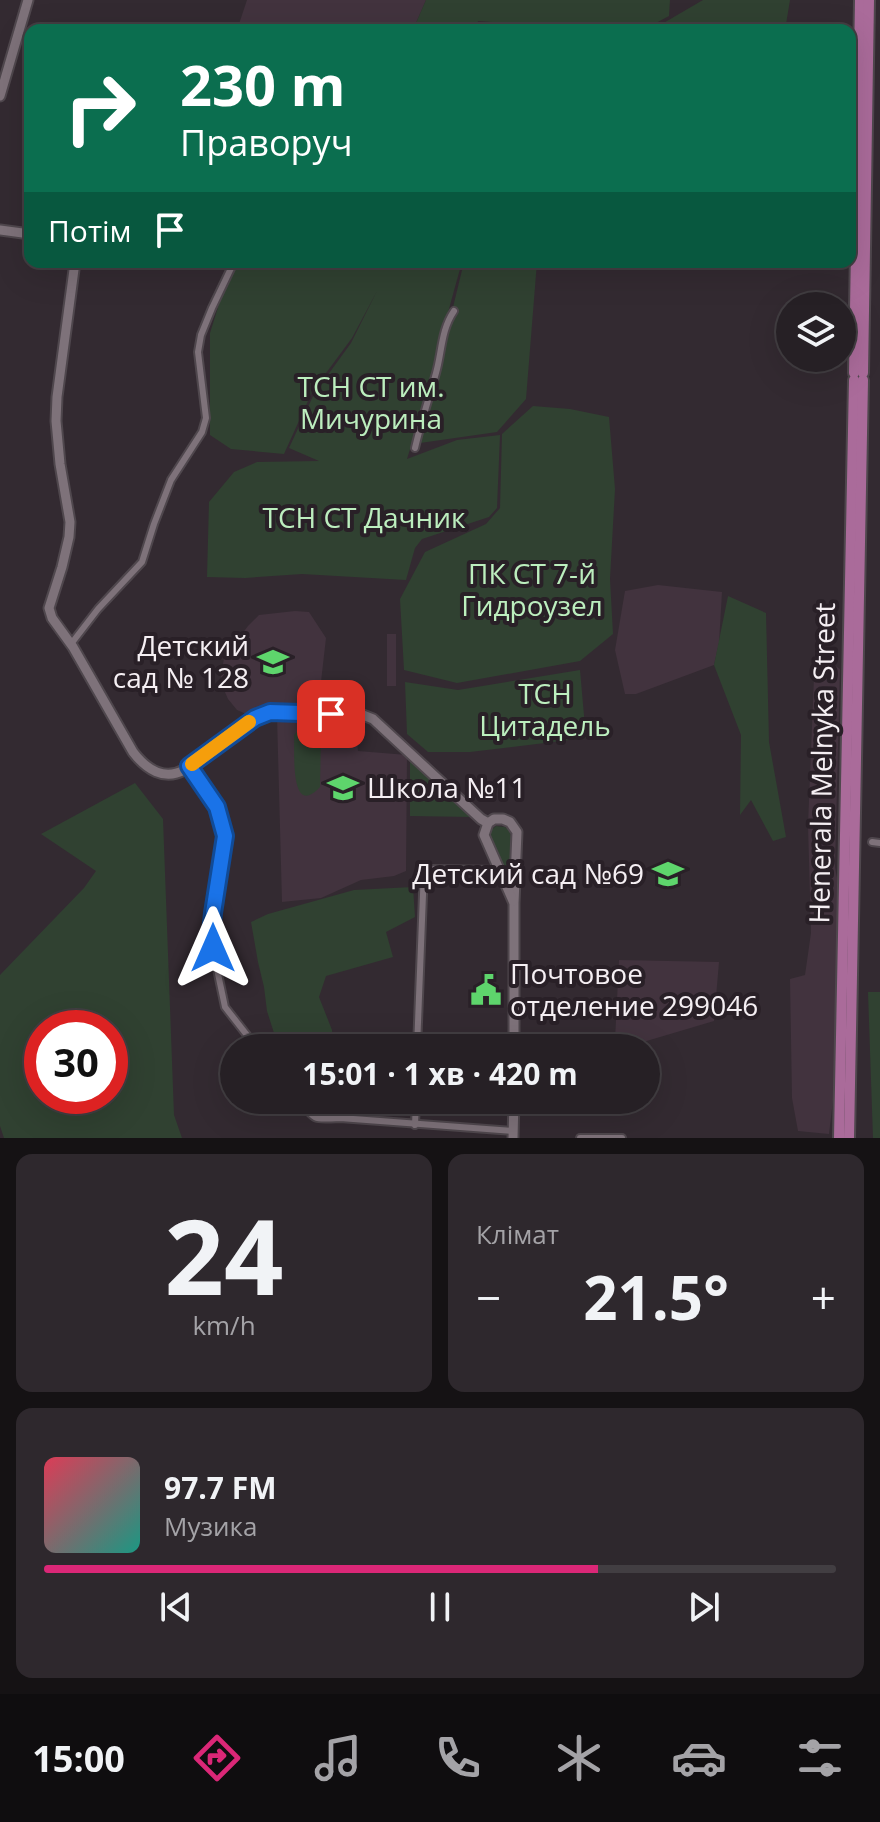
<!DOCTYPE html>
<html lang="uk">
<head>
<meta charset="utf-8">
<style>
  :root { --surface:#262025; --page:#2e282d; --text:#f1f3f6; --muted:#a4a3a7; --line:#423e42; --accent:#db2777 }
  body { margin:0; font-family:"Open Sans",sans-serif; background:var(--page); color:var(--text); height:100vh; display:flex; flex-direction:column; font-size:30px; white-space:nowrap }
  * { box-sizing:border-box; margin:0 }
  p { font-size:26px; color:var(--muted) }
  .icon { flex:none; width:44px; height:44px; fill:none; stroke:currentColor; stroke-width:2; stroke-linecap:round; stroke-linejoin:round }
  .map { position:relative; height:1138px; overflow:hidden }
  .side { display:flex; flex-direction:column; gap:16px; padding:16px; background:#151214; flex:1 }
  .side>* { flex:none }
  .top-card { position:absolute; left:24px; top:24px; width:832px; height:244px; border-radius:16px; box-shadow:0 8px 32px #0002,0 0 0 2px var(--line); background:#0b6e4f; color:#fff; overflow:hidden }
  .tools { position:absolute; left:776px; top:292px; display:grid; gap:16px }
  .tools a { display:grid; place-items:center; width:80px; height:80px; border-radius:50%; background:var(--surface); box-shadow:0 8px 32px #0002,0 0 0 2px var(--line); font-size:40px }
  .speed { position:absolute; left:24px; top:1010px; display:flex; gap:16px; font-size:40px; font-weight:700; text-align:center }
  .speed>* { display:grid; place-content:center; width:104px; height:104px; border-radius:50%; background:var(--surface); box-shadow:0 8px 32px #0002,0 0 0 2px var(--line); line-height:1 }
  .speed .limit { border:12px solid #d22; background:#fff; color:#111 }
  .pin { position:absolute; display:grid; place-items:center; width:68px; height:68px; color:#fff; margin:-34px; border-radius:16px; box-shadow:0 4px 12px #0006 }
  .me { position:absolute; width:88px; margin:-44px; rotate:0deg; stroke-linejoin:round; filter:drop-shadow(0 0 6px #0008) }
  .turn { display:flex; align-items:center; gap:28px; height:168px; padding:0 24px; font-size:36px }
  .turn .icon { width:104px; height:104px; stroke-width:2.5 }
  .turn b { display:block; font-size:56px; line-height:68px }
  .then { display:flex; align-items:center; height:76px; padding:0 24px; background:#0003; gap:16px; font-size:30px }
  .big { font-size:60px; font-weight:700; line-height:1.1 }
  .side .tile { flex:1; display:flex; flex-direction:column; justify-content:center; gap:12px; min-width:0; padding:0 28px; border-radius:16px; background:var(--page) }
  .side .dial { align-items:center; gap:0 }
  .dial b { font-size:104px; line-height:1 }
  .song { display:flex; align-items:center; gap:24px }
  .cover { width:96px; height:96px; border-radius:12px; background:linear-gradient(135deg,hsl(350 70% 55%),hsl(170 70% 35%)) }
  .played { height:8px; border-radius:4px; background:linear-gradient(90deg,var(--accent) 70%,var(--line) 70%) }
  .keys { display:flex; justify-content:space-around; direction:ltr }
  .heat { display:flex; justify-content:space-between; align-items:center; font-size:44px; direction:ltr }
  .side .tiles { flex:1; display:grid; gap:16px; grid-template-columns:1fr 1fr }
  .tile:last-child { grid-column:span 2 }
  .trip { position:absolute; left:220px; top:1034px; width:440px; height:80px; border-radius:40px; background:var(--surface); box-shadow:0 8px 32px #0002,0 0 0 2px var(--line); font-weight:700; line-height:80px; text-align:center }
  .menu { display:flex; height:128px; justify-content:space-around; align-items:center; background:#0f0d0f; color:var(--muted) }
  .menu .icon { width:56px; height:56px }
  .menu .on { color:var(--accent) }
  .menu b { font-size:36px; color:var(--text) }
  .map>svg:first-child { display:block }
  .built { fill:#42333e }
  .green { fill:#304131; fill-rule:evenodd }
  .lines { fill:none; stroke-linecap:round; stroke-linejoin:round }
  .street-casing { stroke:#4f474d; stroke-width:10 }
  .secondary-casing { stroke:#4f474d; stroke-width:13 }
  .primary-casing { stroke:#4f474d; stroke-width:14 }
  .street { stroke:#7e727a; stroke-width:6 }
  .secondary { stroke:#7e727a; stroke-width:9 }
  .primary { stroke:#aa6b9a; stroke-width:10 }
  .route-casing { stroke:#114b97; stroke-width:20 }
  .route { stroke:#1a73e8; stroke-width:14 }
  .slow { stroke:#f59e0b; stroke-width:14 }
  .labels { text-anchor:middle; stroke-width:8; stroke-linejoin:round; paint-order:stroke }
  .park-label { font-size:28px; fill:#bceebe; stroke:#292027 }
  .poi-label { font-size:28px; fill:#f5eff3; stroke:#292027; text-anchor:end }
  .street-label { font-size:28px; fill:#f5eff3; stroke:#292027 }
</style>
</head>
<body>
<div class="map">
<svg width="880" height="1138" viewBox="0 0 880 1138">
  <rect width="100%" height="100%" fill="#332a31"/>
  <g class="built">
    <polygon points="247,0 426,0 413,30 237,30"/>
    <polygon points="658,585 722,592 719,643 714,665 636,694 625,694 615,650 625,591"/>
    <polygon points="295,611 309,612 326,638 318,708 272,706 261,711 246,714 237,710 228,699 224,690 221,677 224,658 248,626 259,615"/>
    <rect x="387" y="634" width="9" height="52"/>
    <polygon points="815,652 840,669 835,867 838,883 837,986 834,1092 829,1134 798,1131 792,1098 790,979 805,975 811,933 808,825"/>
    <polygon points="277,716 354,716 358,751 407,755 406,871 394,876 361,880 321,898 282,902"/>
    <polygon points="619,960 719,962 714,1021 623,1048 615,1040"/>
  </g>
  <g class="green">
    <polygon points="426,0 670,0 669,16 652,25 618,22 579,28 478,21 476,30 413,30"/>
    <polygon points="703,0 790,0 785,30 581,30 613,24 655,28"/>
    <path d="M232,262H462C443,328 428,394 407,459L457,440L500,435L497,508L489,517L422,539L415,548L406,580L302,574L245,578L207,577L209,502L234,472L257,462L319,461L289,448L314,394L351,343L377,291L352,338L312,392L284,454L231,449L210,435V333Z"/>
    <polygon points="464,262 537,262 526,399 497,432 420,443"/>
    <polygon points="533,406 570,409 609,417 615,489 610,579 613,634 580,661 457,683 404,670 400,599 425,552 486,524 500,508 502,434"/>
    <polygon points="728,596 766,613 769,742 786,837 773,841 751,800 740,815 741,735 714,665"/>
    <polygon points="580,670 586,738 470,752 428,752 407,734 405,682 458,690"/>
    <path d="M308,725L318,730L321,737L320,787C289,820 295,749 294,735L300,728Z"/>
    <polygon points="410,760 473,817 410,816"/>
    <path d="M135,783L163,819L174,1115L182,1138H4L0,1126V975L84,888L96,871L41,834ZM42,1028H110V1096H42Z"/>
    <polygon points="496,826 505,827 509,830 512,840 511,884 489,840 490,831"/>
    <polygon points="413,887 415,917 386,932 393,957 326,976 319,997 332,1030 333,1048 285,1048 274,1033 267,1011 264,987 258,962 251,922 268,914 354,890"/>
    <polygon points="868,992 880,992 880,1138 873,1138"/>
  </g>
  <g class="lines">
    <defs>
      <g id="street">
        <path d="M415,448C421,422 429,398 436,373C442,352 441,330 454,311"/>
        <polyline points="71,644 98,609 142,562 154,524 171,480 202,432 206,418 198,352 201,335 212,308 234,262"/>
        <polyline points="189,766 217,807 225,836 213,913 211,933 217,969 225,1007 257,1048"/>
        <polyline points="872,842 880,843"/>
        <polyline points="417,1048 424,869 499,870"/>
        <path d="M299,1100C317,1122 312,1119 340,1118L513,1131"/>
        <polyline points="415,1125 416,1100"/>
        <polyline points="580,1138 622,1138"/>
      </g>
      <g id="secondary">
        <polyline points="0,96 28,0"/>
        <polyline points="0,230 30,234"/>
        <path d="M75,262L57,397L56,421L60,464L70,522L69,537L62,567L49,608L52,618L73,647L133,752C146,769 164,781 184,770L255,718L267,712L363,715L373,719L481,819L488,823"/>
        <polyline points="488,823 494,819 503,819 510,822 517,832 514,903 514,1048"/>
        <polyline points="488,823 484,835 513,901"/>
        <polyline points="513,1138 514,1100"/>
      </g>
      <g id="primary">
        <polyline points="854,373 860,0"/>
        <polyline points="863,373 869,0"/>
        <polyline points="839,1138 854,380"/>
        <polyline points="849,1138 863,380"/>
      </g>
    </defs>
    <use href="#street" class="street-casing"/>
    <use href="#secondary" class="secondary-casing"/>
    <use href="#primary" class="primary-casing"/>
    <use href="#street" class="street"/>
    <use href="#secondary" class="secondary"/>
    <use href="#primary" class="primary"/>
  </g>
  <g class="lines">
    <defs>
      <polyline id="route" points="213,948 211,933 213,913 225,836 217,807 189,766 255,718 270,712 331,714"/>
    </defs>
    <use href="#route" class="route-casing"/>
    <use href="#route" class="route"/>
    <polyline class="slow" points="192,764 249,722"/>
  </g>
  <defs>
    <symbol id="school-bare" viewBox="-9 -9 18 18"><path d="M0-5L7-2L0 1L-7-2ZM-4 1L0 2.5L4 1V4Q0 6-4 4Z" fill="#5ed56c" stroke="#292027" stroke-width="2.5" paint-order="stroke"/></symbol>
    <symbol id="civic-bare" viewBox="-9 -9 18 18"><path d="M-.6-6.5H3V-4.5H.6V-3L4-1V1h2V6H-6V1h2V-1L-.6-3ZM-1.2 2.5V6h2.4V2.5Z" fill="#5ed56c" stroke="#292027" stroke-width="2.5" paint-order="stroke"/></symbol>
  </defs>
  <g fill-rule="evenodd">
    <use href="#school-bare" x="251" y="640" width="44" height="44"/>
    <use href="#school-bare" x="321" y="766" width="44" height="44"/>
    <use href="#school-bare" x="646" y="852" width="44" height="44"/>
    <use href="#civic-bare" x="464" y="968" width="44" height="44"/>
  </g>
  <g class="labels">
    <g class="park-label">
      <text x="371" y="397">ТСН СТ им.<tspan x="371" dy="32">Мичурина</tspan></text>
      <text x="364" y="528">ТСН СТ Дачник</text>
      <text x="532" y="584">ПК СТ 7-й<tspan x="532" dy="32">Гидроузел</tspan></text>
      <text x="545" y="704">ТСН<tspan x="545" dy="32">Цитадель</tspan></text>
    </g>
    <g class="poi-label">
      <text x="249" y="656">Детский<tspan x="249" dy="32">сад № 128</tspan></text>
      <text x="367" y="798" text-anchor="start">Школа №11</text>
      <text x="644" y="884">Детский сад №69</text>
      <text x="510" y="984" text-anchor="start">Почтовое<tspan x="510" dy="32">отделение 299046</tspan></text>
    </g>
    <g class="street-label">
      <text transform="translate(822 763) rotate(-89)" y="10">Henerala Melnyka Street</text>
    </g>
  </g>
</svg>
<div class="tools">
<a><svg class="icon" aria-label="layers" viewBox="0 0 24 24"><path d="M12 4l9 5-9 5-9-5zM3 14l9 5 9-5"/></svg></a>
</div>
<div class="speed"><div class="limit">30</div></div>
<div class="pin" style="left:331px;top:714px;background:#d93025"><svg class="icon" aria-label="arrive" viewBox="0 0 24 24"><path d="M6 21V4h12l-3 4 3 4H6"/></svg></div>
<svg class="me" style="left:213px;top:948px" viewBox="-20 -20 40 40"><path d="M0-17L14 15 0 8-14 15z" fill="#1a73e8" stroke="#fff" stroke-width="4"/></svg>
<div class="trip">15:01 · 1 хв · 420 m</div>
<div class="top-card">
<div class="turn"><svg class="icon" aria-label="right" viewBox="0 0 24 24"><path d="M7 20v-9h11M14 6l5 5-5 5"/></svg><div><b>230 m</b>Праворуч</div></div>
<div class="then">Потім<svg class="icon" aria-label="arrive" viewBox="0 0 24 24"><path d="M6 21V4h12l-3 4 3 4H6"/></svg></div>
</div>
</div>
<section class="side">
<div class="tiles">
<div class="tile dial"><b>24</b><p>km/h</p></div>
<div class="tile"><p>Клімат</p>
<div class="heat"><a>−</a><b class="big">21.5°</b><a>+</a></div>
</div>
<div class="tile">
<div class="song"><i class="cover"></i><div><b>97.7 FM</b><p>Музика</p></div></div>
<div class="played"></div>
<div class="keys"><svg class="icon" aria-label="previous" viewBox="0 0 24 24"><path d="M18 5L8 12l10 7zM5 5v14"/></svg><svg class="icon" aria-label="pause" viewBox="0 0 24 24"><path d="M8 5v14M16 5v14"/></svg><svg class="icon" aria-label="next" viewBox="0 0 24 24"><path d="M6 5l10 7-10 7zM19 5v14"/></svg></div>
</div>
</div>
</section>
<nav class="menu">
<b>15:00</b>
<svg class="icon on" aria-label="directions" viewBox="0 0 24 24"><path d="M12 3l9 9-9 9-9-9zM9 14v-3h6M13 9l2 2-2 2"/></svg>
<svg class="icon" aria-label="music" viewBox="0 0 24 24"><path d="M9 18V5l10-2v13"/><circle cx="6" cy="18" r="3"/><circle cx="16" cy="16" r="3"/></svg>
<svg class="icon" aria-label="phone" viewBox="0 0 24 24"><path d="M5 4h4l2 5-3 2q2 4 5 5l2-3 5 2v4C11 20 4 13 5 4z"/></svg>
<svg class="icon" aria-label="climate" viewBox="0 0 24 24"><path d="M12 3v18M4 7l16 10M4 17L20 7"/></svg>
<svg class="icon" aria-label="car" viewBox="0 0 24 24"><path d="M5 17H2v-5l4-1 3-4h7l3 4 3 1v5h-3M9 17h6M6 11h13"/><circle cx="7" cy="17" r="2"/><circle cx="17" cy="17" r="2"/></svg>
<svg class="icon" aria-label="filters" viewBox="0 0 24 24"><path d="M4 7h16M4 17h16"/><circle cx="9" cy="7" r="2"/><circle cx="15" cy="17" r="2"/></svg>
</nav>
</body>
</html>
